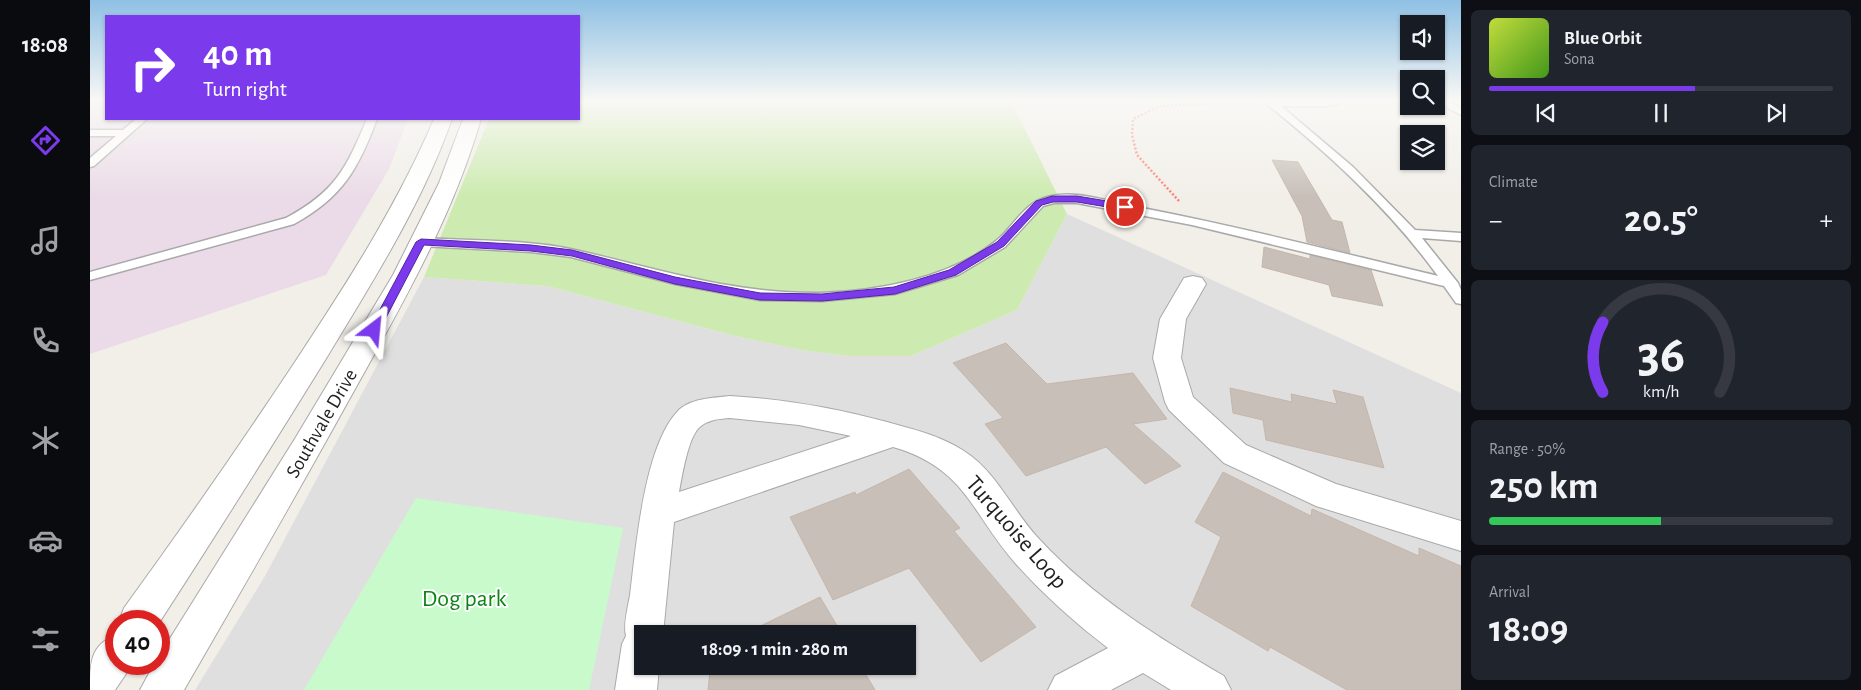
<!DOCTYPE html>
<html lang="en">
<head>
<meta charset="utf-8">
<style>
  :root { --surface:#171b24; --page:#20242c; --text:#f1f3f6; --muted:#9ea1a6; --line:#363941; --accent:#7c3aed }
  body { margin:0; font-family:"Alegreya Sans",sans-serif; background:var(--page); color:var(--text); height:100vh; display:flex; flex-direction:column; font-size:19px; white-space:nowrap }
  * { box-sizing:border-box; margin:0 }
  p { font-size:16px; color:var(--muted) }
  .icon { flex:none; width:28px; height:28px; fill:none; stroke:currentColor; stroke-width:2; stroke-linecap:round; stroke-linejoin:round }
  .map { position:relative; flex:1; overflow:hidden }
  .drawer { display:flex; flex-direction:column; gap:10px; padding:10px; background:#0d0f14; width:400px }
  .drawer>* { flex:none }
  .top-card { position:absolute; left:15px; top:15px; width:475px; height:105px; border-radius:0px; box-shadow:0 1px 4px #0004; background:#7c3aed; color:#fff; overflow:hidden }
  .fabs { position:absolute; left:1310px; top:15px; display:grid; gap:10px }
  .fabs a { display:grid; place-items:center; width:45px; height:45px; border-radius:0px; background:var(--surface); box-shadow:0 1px 4px #0004; font-size:25px }
  .speed { position:absolute; left:15px; top:610px; display:flex; gap:10px; font-size:25px; font-weight:700; text-align:center }
  .speed>* { display:grid; place-content:center; width:65px; height:65px; border-radius:50%; background:var(--surface); box-shadow:0 1px 4px #0004; line-height:1 }
  .speed .limit { border:8px solid #d22; background:#fff; color:#111 }
  .pin { position:absolute; display:grid; place-items:center; width:42px; height:42px; color:#fff; margin:-21px; border:2px solid #fff; border-radius:50%; box-shadow:0 1px 5px #0007 }
  .me { position:absolute; width:55px; margin:-28px; rotate:29deg; stroke-linejoin:round; filter:drop-shadow(0 0 4px #0008) }
  .turn { display:flex; align-items:center; gap:18px; height:105px; padding:0 15px; font-size:22px }
  .turn .icon { width:65px; height:65px; stroke-width:2.5 }
  .turn b { display:block; font-size:35px; line-height:42px }
  .big { font-size:38px; font-weight:700; line-height:1.1 }
  .drawer .widget { flex:1; display:flex; flex-direction:column; justify-content:center; gap:8px; min-width:0; padding:0 18px; border-radius:8px; background:var(--page) }
  .drawer .dial { align-items:center; gap:0 }
  .dial svg { height:130px; overflow:visible; fill:none; stroke:var(--line); stroke-width:7; stroke-linecap:round; text-anchor:middle }
  .dial text { fill:var(--text); stroke:none }
  .song { display:flex; align-items:center; gap:15px }
  .cover { width:60px; height:60px; border-radius:8px; background:linear-gradient(135deg,hsl(70 70% 55%),hsl(100 70% 35%)) }
  .played { height:5px; border-radius:2px; background:linear-gradient(90deg,var(--accent) 60%,var(--line) 60%) }
  .keys { display:flex; justify-content:space-around; direction:ltr }
  .heat { display:flex; justify-content:space-between; align-items:center; font-size:28px; direction:ltr }
  .charge { height:8px; border-radius:4px; background:linear-gradient(90deg,#34c759 50%,var(--line) 0) }
  .trip { position:absolute; left:544px; top:625px; width:282px; height:50px; border-radius:0px; background:var(--surface); box-shadow:0 1px 4px #0004; font-weight:700; line-height:50px; text-align:center }
  main { display:flex; flex:1; min-height:0 }
  .dock { display:flex; flex-direction:column; width:90px; justify-content:space-around; align-items:center; background:#090b0e; color:var(--muted) }
  .dock .icon { width:35px; height:35px }
  .dock .active { color:var(--accent) }
  .dock b { font-size:22px; color:var(--text) }
  .map>svg:first-child { display:block }
  .residential { fill:#e0dfdf; fill-rule:evenodd }
  .industrial { fill:#ebdbe8 }
  .grass { fill:#cdebb0 }
  .park { fill:#c8facc }
  .building { fill:#c7bfb8; stroke:#c4b6ab }
  .lines { fill:none; stroke-linecap:round; stroke-linejoin:round }
  .service-casing { stroke:#a9a9a9; stroke-width:3 }
  .minor-casing { stroke:#a9a9a9; stroke-width:2 }
  .tertiary-casing { stroke:#a9a9a9; stroke-width:2 }
  .path { stroke:#fa8072; stroke-width:2.5; stroke-dasharray:2 2; stroke-linecap:butt }
  .service { fill:#fff; fill-rule:evenodd }
  .minor { fill:#fff; fill-rule:evenodd }
  .tertiary { fill:#fff; fill-rule:evenodd }
  .route { fill:#7c3aed; stroke:#51269a }
  .labels { text-anchor:middle; stroke-width:4; stroke-linejoin:round; paint-order:stroke }
  .street-label { font-size:20px; fill:#222; stroke:#fff }
  .near-street-label { font-size:24px; fill:#222; stroke:#fff }
  .near-park-label { font-size:24px; fill:#0c8416; stroke:#fff }
</style>
</head>
<body>
<main>
<nav class="dock">
<b>18:08</b>
<svg class="icon active" aria-label="directions" viewBox="0 0 24 24"><path d="M12 3l9 9-9 9-9-9zM9 14v-3h6M13 9l2 2-2 2"/></svg>
<svg class="icon" aria-label="music" viewBox="0 0 24 24"><path d="M9 18V5l10-2v13"/><circle cx="6" cy="18" r="3"/><circle cx="16" cy="16" r="3"/></svg>
<svg class="icon" aria-label="phone" viewBox="0 0 24 24"><path d="M5 4h4l2 5-3 2q2 4 5 5l2-3 5 2v4C11 20 4 13 5 4z"/></svg>
<svg class="icon" aria-label="climate" viewBox="0 0 24 24"><path d="M12 3v18M4 7l16 10M4 17L20 7"/></svg>
<svg class="icon" aria-label="car" viewBox="0 0 24 24"><path d="M5 17H2v-5l4-1 3-4h7l3 4 3 1v5h-3M9 17h6M6 11h13"/><circle cx="7" cy="17" r="2"/><circle cx="17" cy="17" r="2"/></svg>
<svg class="icon" aria-label="filters" viewBox="0 0 24 24"><path d="M4 7h16M4 17h16"/><circle cx="9" cy="7" r="2"/><circle cx="15" cy="17" r="2"/></svg>
</nav>
<div class="map">
<svg width="1371" height="690" viewBox="0 0 1371 690">
  <rect width="100%" height="100%" fill="#f2efe9"/>
  <path class="residential" d="M977,214L1371,393V690H105L175,576L334,277L457,286L645,336L712,350L758,356H821L927,310ZM552,634H818V666H552Z"/>
  <polygon class="industrial" points="0,101 16,101 16,119 318,119 299,169 236,275 0,354"/>
  <polygon class="grass" points="489,101 921,101 977,214 927,310 821,356 758,356 712,350 645,336 457,286 334,277 399,119 489,119"/>
  <polygon class="park" points="326,498 533,528 499,690 214,690"/>
  <g class="building">
    <polygon points="1182,160 1208,162 1242,220 1252,222 1260,253 1217,242 1212,216"/>
    <polygon points="1174,247 1220,259 1220,255 1281,270 1293,306 1242,296 1239,285 1172,267"/>
    <polygon points="916,343 957,384 1043,373 1077,419 1043,424 1091,466 1055,484 1016,447 936,476 895,424 913,418 863,363"/>
    <polygon points="1140,388 1202,402 1201,394 1247,404 1243,390 1273,397 1294,468 1176,440 1173,420 1143,413"/>
    <polygon points="819,469 870,528 864,531 946,627 891,662 819,568 743,600 700,517 765,492 766,495"/>
    <polygon points="1133,472 1221,516 1222,509 1329,556 1329,548 1371,566 1371,690 1257,690 1180,647 1178,651 1101,606 1131,537 1105,522"/>
    <polygon points="730,597 752,634 654,634"/>
    <polygon points="630,666 771,666 785,690 618,690 620,672"/>
  </g>
  <g class="lines">
    <defs>
      <g id="service">
        <path d="M1178,101H1255C1247,109 1204,106 1191,106L1263,167L1325,230L1371,233V241L1332,238L1368,283L1371,290V304L1366,303L1354,286L1102,225L987,203H964L953,206L915,247L868,275L805,294L732,301L670,300L585,284L481,257L441,252L331,246L325,242L331,238C381,241 435,239 485,250C570,269 641,294 730,293C788,291 860,278 906,241C924,226 934,203 957,197C985,189 1019,202 1047,207C1148,226 1247,252 1348,276C1300,210 1241,156 1178,105L1176,103Z"/>
        <polygon points="1346,101 1358,101 1371,108 1371,115"/>
        <polygon points="46,119 57,119 4,166 0,167 0,158 26,136 0,136 0,130 33,130"/>
        <path d="M277,119H287C268,169 253,197 204,224L0,280V272L196,218C245,192 256,169 277,119Z"/>
      </g>
      <g id="minor">
        <polygon points="1103,276 1112,278 1116,284 1096,319 1091,358 1103,397 1156,445 1246,484 1371,521 1371,551 1226,506 1134,463 1079,410 1075,402 1063,358 1070,319 1094,278"/>
        <path d="M640,396C694,399 745,408 797,422C823,429 851,436 874,451C907,472 923,512 950,540C1003,597 1067,637 1134,676L1141,690H1081L1053,673L1021,690H958L965,676L1018,648C985,623 954,595 926,564C881,513 876,468 803,447L584,522L573,634H552V666H569L567,690H525L532,644L536,636C533,625 538,607 540,595C546,547 554,448 587,412C599,398 624,398 640,396ZM640,418L709,425L761,436L589,492C592,477 598,435 611,426C620,419 630,419 640,418Z"/>
      </g>
      <g id="tertiary">
        <path d="M344,119H362C332,204 284,279 237,357C182,446 126,535 69,623L29,621L34,608C93,527 150,445 205,362C257,283 307,206 344,119Z"/>
        <path d="M373,119H391C362,219 310,308 260,398C206,496 150,593 94,690H50L64,664H69V656L206,437L303,275L349,183Z"/>
        <path d="M26,635V664H42L40,668L25,690H0C0,663 0,645 26,635Z"/>
      </g>
    </defs>
    <use href="#service" class="service-casing"/>
    <use href="#minor" class="minor-casing"/>
    <use href="#tertiary" class="tertiary-casing"/>
    <polyline class="path" points="1089,201 1047,155 1042,135 1043,119 1070,106 1164,102"/>
    <use href="#service" class="service"/>
    <use href="#minor" class="minor"/>
    <use href="#tertiary" class="tertiary"/>
  </g>
  <linearGradient id="sky" x2="0" y2="1"><stop stop-color="#8fc0e4"/><stop offset="0.51" stop-color="#f9f8f5"/><stop offset="1" stop-color="#f9f8f5" stop-opacity="0"/></linearGradient>
  <rect width="1371" height="197" fill="url(#sky)"/>
  <polygon class="route" points="962,196 987,196 1035,204 1039,207 1035,210 987,202 963,202 952,205 914,246 866,275 805,294 732,301 670,300 585,284 482,256 441,251 334,245 288,333 280,333 279,330 326,242 331,239 441,245 482,250 585,277 670,293 732,294 804,287 859,270 907,242 946,201"/>
  <g class="labels">
    <g class="street-label">
      <text transform="translate(231 423) rotate(-60)" y="7">Southvale Drive</text>
    </g>
    <g class="near-street-label">
      <text transform="translate(927 532) rotate(49)" y="8">Turquoise Loop</text>
    </g>
    <g class="near-park-label">
      <text x="374" y="606">Dog park</text>
    </g>
  </g>
</svg>
<div class="fabs">
<a><svg class="icon" aria-label="sound" viewBox="0 0 24 24"><path d="M4 9h4l5-4v14l-5-4H4zM17 9q2 3 0 6"/></svg></a>
<a><svg class="icon" aria-label="search" viewBox="0 0 24 24"><circle cx="10" cy="10" r="6"/><path d="M15 15l6 6"/></svg></a>
<a><svg class="icon" aria-label="layers" viewBox="0 0 24 24"><path d="M12 4l9 5-9 5-9-5zM3 14l9 5 9-5"/></svg></a>
</div>
<div class="speed"><div class="limit">40</div></div>
<div class="pin" style="left:1035px;top:207px;background:#d93025"><svg class="icon" aria-label="arrive" viewBox="0 0 24 24"><path d="M6 21V4h12l-3 4 3 4H6"/></svg></div>
<svg class="me" style="left:284px;top:330px" viewBox="-20 -20 40 40"><path d="M0-17L14 15 0 8-14 15z" fill="#7c3aed" stroke="#fff" stroke-width="4"/></svg>
<div class="trip">18:09 · 1 min · 280 m</div>
<div class="top-card">
<div class="turn"><svg class="icon" aria-label="right" viewBox="0 0 24 24"><path d="M7 20v-9h11M14 6l5 5-5 5"/></svg><div><b>40 m</b>Turn right</div></div>
</div>
</div>
<section class="drawer">
<div class="widget">
<div class="song"><i class="cover"></i><div><b>Blue Orbit</b><p>Sona</p></div></div>
<div class="played"></div>
<div class="keys"><svg class="icon" aria-label="previous" viewBox="0 0 24 24"><path d="M18 5L8 12l10 7zM5 5v14"/></svg><svg class="icon" aria-label="pause" viewBox="0 0 24 24"><path d="M8 5v14M16 5v14"/></svg><svg class="icon" aria-label="next" viewBox="0 0 24 24"><path d="M6 5l10 7-10 7zM19 5v14"/></svg></div>
</div>
<div class="widget"><p>Climate</p>
<div class="heat"><a>−</a><b class="big">20.5°</b><a>+</a></div>
</div>
<div class="widget dial"><svg viewBox="0 0 100 80">
<path d="M14 69A42 42 0 1 1 86 69"/>
<path d="M14 69A42 42 0 0 1 14 26" stroke="#7c3aed"/>
<text x="50" y="56" font-size="32" font-weight="700">36</text>
<text x="50" y="72" font-size="11">km/h</text>
</svg></div>
<div class="widget"><p>Range · 50%</p><b class="big">250 km</b><div class="charge"></div></div>
<div class="widget"><p>Arrival</p><b class="big">18:09</b></div>
</section>
</main>
</body>
</html>
